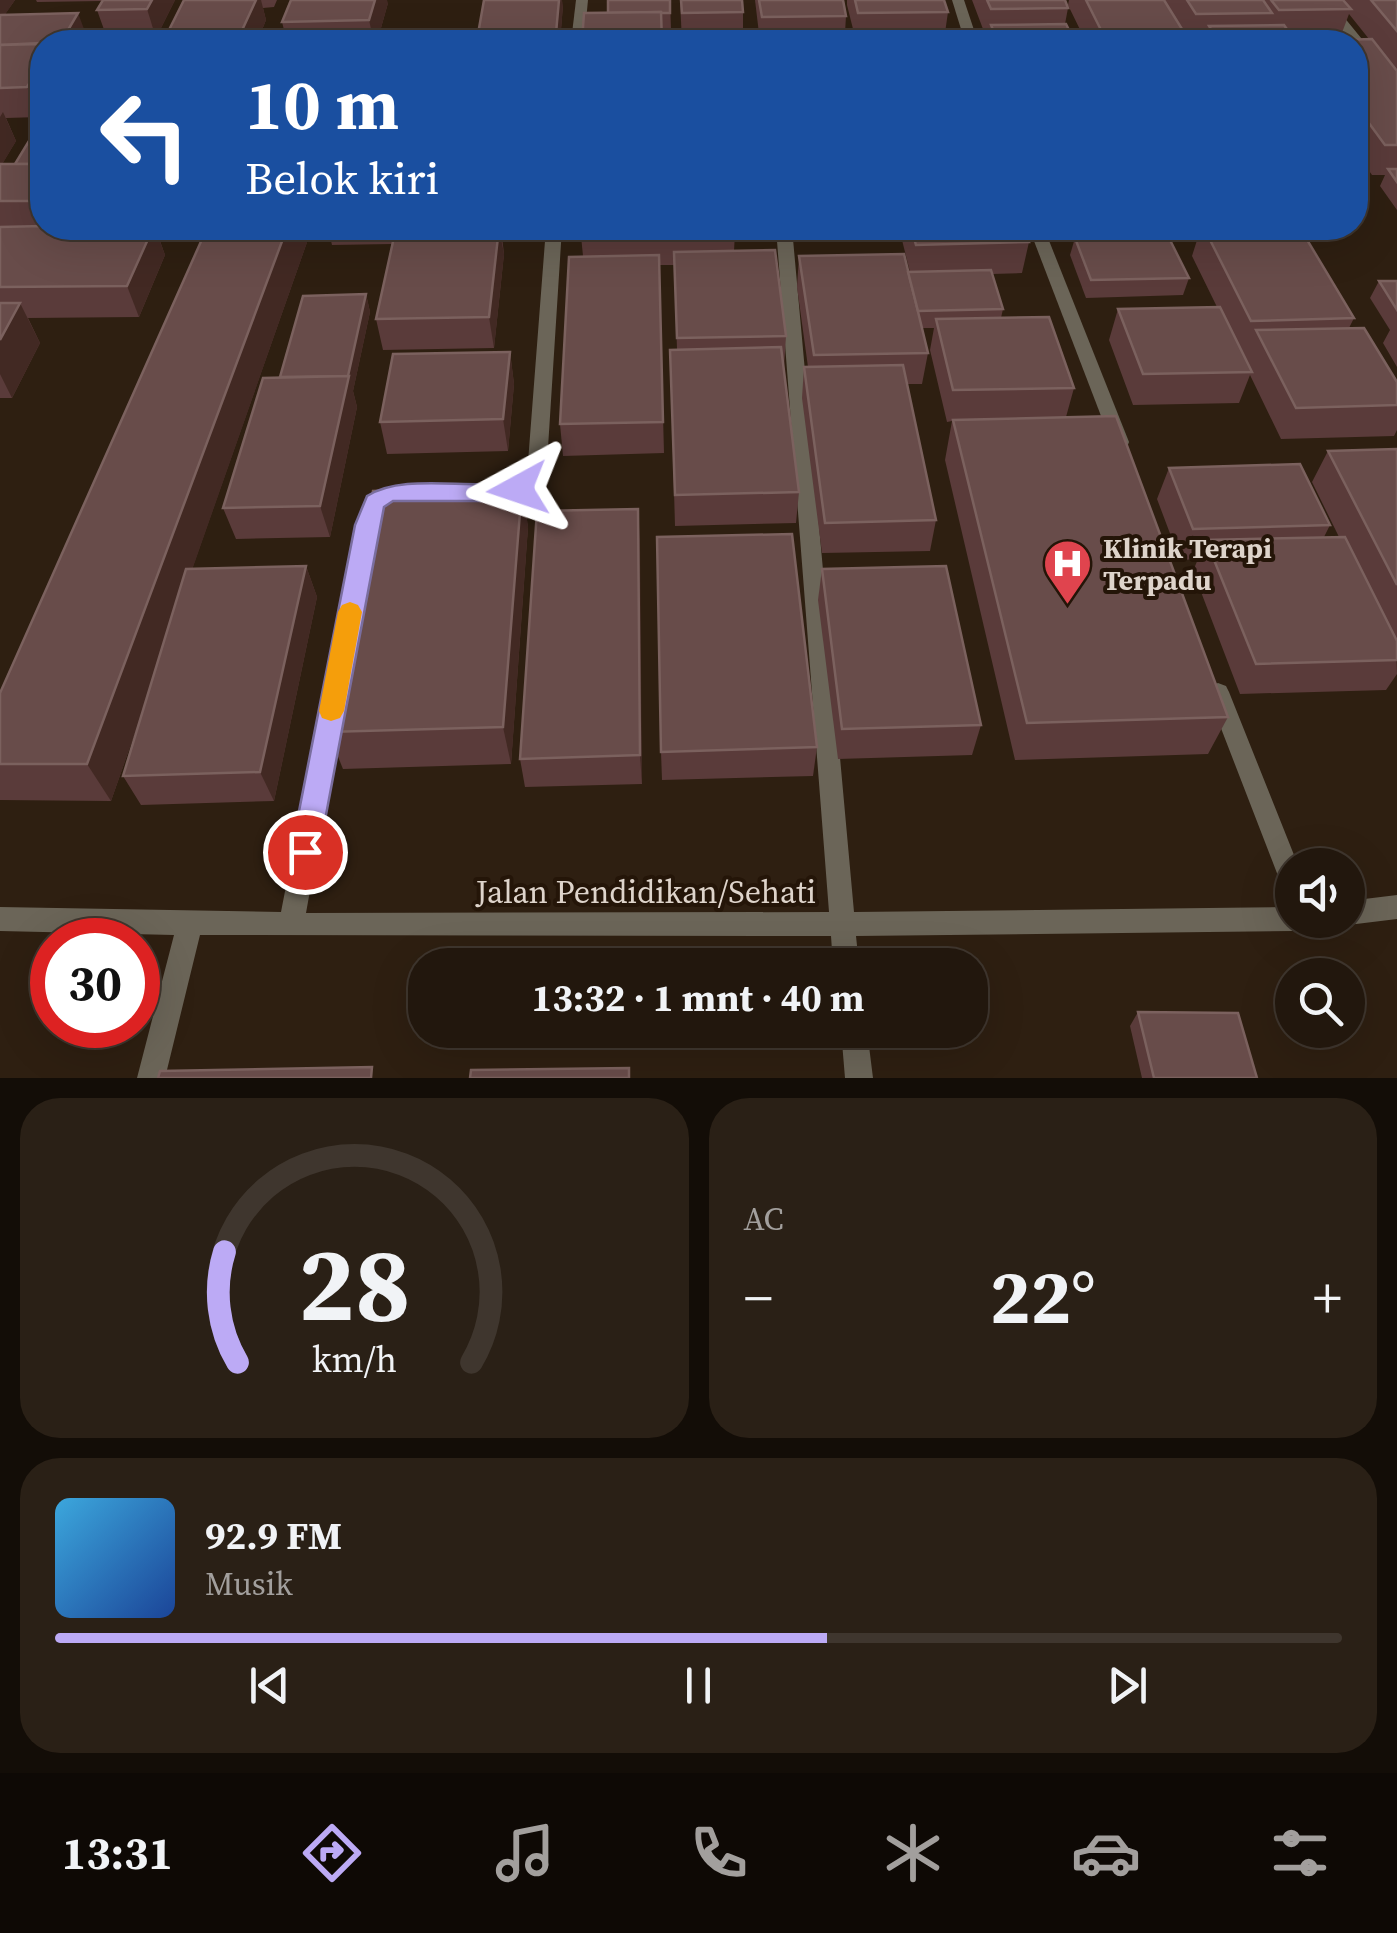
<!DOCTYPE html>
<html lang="id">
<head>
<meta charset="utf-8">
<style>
  :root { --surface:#22170d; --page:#2a2016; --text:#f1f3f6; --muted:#a29f9d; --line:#3f362e; --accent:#bcaaf5 }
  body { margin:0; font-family:"Source Serif 4",serif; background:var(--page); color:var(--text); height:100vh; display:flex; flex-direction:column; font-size:38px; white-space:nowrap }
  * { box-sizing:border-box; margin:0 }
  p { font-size:32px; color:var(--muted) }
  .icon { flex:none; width:55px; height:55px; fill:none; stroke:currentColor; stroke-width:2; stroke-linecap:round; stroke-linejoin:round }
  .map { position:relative; height:1078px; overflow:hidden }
  .sheet { display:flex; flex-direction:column; gap:20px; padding:20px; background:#130d07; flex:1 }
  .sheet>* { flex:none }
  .top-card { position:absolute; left:30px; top:30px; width:1338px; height:210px; border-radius:40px; box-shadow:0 10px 40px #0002,0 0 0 2px var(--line); background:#1a4fa0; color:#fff; overflow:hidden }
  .buttons { position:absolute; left:1275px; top:848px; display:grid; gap:20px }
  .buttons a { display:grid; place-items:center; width:90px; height:90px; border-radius:50%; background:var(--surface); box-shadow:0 10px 40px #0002,0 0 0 2px var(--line); font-size:50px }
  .speed { position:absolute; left:30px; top:918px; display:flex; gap:20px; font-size:50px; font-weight:700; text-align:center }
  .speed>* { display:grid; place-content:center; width:130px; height:130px; border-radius:50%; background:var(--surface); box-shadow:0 10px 40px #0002,0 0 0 2px var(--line); line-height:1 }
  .speed .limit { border:15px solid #d22; background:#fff; color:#111 }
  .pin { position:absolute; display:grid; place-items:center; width:85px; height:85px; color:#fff; margin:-42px; border:5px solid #fff; border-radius:50%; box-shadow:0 2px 10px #0007 }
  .me { position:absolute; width:110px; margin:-55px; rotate:265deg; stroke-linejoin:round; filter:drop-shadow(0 0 8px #0008) }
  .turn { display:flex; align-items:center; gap:35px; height:210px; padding:0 50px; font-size:45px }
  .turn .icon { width:130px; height:130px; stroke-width:2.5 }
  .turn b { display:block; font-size:70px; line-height:85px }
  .big { font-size:75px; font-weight:700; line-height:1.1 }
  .sheet .card { flex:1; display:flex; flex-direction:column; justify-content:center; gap:15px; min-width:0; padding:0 35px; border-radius:40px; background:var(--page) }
  .sheet .dial { align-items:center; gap:0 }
  .dial svg { height:260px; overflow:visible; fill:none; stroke:var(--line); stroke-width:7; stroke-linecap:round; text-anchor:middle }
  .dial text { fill:var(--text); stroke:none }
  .song { display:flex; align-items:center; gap:30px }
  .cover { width:120px; height:120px; border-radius:15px; background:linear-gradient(135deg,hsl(200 70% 55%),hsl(220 70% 35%)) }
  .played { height:10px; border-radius:5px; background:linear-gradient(90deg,var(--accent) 60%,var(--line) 60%) }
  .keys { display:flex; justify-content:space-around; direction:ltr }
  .heat { display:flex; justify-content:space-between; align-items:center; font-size:55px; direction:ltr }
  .sheet .tiles { flex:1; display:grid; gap:20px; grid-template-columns:1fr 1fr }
  .card:last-child { grid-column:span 2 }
  .trip { position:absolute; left:408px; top:948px; width:580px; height:100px; border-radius:40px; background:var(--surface); box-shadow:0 10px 40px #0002,0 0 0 2px var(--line); font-weight:700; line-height:100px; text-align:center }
  .tabs { display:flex; height:160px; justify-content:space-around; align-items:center; background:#0e0905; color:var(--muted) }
  .tabs .icon { width:70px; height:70px }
  .tabs .active { color:var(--accent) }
  .tabs b { font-size:45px; color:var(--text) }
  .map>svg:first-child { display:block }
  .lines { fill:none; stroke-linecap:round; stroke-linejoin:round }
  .street { fill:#6b6558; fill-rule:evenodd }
  .wall { fill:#5a3b3a }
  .shaded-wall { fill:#422923 }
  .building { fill:#684c4a; stroke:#7b615e; stroke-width:2.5 }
  .route { fill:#bcaaf5; stroke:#7a6e9f; stroke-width:2.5 }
  .slow { fill:#f59e0b }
  .labels { text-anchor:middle; stroke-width:8; stroke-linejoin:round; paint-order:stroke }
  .poi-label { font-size:28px; font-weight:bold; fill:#ded4cb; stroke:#241508; text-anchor:start }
  .near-street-label { font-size:32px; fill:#ded4cb; stroke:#241508 }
</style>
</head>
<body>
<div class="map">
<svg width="1397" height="1078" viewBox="0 0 1397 1078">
  <rect width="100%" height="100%" fill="#2e1f11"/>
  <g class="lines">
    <g class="street">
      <polygon points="576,0 588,0 584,42 571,42"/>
      <polygon points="952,0 964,0 978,42 965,42"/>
      <polygon points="1317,0 1330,0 1397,82 1397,95 1392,94 1355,48 1355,42 1351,42"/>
      <polygon points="546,228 562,228 546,479 543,484 498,500 488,493 491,488 527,475"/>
      <polygon points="776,228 792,228 854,912 1292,907 1292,920 1304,920 1301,927 1292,931 856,936 859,965 833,965 831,936 200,935 165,1078 137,1078 174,935 0,931 0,907 281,912 356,525 368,497 380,491 390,498 376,525 306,913 829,912"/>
      <polygon points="1029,228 1044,228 1129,442 1127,447 1113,447 1111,442"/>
      <polygon points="1218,683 1226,686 1229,692 1298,865 1292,865 1292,892 1283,889 1280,881 1207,692 1210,686"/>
      <polygon points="1397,895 1397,919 1348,925 1338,920 1348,920 1348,901"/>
      <polygon points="841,1030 867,1030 873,1078 845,1078"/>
    </g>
  </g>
  <g class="wall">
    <polygon points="0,0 15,0 5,14 84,29 76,42 42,42 42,112 40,117 6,118 16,141 2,164 15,164 42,126 42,228 312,228 192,569 306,566 317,597 274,801 141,805 123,776 146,701 111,801 0,800 0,693 201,241 160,241 165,255 139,317 28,318 40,343 12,398 0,398"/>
    <polygon points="36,0 175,0 156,38 107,38 97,10 102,1 37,2"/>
    <polygon points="184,0 277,0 274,7 263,8 266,20 257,42 165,42 164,40"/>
    <polygon points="670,0 671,29 662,29 608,13"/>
    <polygon points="680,0 742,0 743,12 743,41 682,42"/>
    <polygon points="755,0 843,0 846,16 845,33 854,33 847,5 847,0 944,0 948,12 944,40 935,40 936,42 760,42"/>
    <polygon points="972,0 1065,0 1068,8 1065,24 1075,42 989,42 989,37 986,37"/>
    <polygon points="1069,0 1397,0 1397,210 1380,186 1385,175 1372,175 1355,151 1355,42 1308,42 1309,41 1369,39 1349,14 1340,38 1293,39 1296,42 1187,42 1181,32 1178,42 1086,42 1068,5"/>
    <polygon points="388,3 377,42 287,42 282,22"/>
    <polygon points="563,5 560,42 479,42 478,34"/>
    <polygon points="328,228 501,228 504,254 494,348 383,350 376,319 392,244 332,245"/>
    <polygon points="899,228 1024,228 1029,242 1022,273 992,274 1003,309 1001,318 1074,388 1066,417 1228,717 1208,754 1015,760 945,460 952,421 947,422 930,350 934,328 922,328 928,353 922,384 907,384 936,520 930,551 822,553 802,398 804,367 808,367 797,287 799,256 910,272"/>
    <polygon points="1054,228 1167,228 1164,235 1058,236"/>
    <polygon points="1176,228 1300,228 1354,318 1349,328 1397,382 1397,430 1394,436 1281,439 1250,375 1239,403 1133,405 1109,340 1118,309 1217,307 1192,256 1198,237 1181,238"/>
    <polygon points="735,233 734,251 786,336 784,367 799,492 796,523 675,526 670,350 677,349 674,265 659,265 664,453 563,456 560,424 583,256 581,236"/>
    <polygon points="1075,238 1189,278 1183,295 1086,298 1070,255"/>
    <polygon points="1379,281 1397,281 1397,367 1383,343 1390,330 1370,298"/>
    <polygon points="366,294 370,312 353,391 357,407 330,537 236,539 223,508"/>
    <polygon points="510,352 514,384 508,451 387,454 380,422"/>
    <polygon points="1397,449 1397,639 1396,639 1397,674 1386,690 1240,694 1193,571 1198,559 1180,560 1157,499 1169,468 1330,525 1324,537 1339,537 1312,482 1328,451"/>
    <polygon points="522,487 528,527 511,764 343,769 328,732"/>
    <polygon points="638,509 642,784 525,787 520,759"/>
    <polygon points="822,569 981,725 972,755 838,759 818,600"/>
    <polygon points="817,747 813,776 662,780 661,752"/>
    <polygon points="1138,1012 1257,1078 1142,1078 1130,1026"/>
  </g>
  <g class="shaded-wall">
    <polygon points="0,0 15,0 0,22"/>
    <polygon points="152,0 175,0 156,38 147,9"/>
    <polygon points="256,0 261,0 266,20 257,42 240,42 238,39"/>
    <polygon points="375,0 387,0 388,3 377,42 374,42 369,20"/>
    <polygon points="559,0 562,0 563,5 560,42 557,42"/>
    <polygon points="78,13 84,29 76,42 61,42"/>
    <polygon points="42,63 42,112 40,117 27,87"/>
    <polygon points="3,112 16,141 0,168 0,117"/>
    <polygon points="153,228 155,228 165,255 139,317 127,286"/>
    <polygon points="287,228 312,228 111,801 87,764"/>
    <polygon points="499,228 504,254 494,348 489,317"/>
    <polygon points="366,294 370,312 353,391 357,407 330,537 320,506"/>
    <polygon points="20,303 40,343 12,398 0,374 0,340"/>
    <polygon points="510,352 514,384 508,451 503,419"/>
    <polygon points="522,487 528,527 511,764 503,727"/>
    <polygon points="638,509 640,540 642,784 640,755"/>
    <polygon points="306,566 317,597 274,801 260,772"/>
  </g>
  <g class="building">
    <polygon points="103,0 152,0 147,9 97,10"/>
    <polygon points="184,0 256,0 238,39 164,40"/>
    <polygon points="291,0 375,0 369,20 282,22"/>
    <polygon points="484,0 559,0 556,33 478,34"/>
    <polygon points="608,0 670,0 670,13 662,13 661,12 608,13"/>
    <polygon points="681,0 742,0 743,12 682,13"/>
    <polygon points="759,0 843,0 846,16 762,17"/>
    <polygon points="855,0 944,0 948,12 858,13"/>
    <polygon points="987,0 1065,0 1068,8 991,9"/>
    <polygon points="1086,0 1164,0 1182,29 1101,30"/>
    <polygon points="1187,0 1263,0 1272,13 1196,14"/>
    <polygon points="1271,0 1343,0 1351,9 1279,10"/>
    <polygon points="1371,0 1397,0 1397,31"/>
    <polygon points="661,12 662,42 582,42 584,13"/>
    <polygon points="78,13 61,42 0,45 0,15"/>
    <polygon points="1066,24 1075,42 998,42 991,25"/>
    <polygon points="1284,25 1296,42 1219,42 1209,26"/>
    <polygon points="932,31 936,42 826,42 824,33"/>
    <polygon points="370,37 369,42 287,42 288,38"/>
    <polygon points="1372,39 1397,71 1397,145 1385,145 1355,104 1355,42 1310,42 1309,41"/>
    <polygon points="42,44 42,63 27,87 0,88 0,45"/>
    <polygon points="38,126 42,126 42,164 15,164"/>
    <rect x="0" y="164" width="42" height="37"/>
    <polygon points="1388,169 1397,169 1397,182"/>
    <polygon points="42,226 42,228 153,228 127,286 0,287 0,227"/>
    <polygon points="207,228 287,228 87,764 0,764 0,693"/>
    <polygon points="396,228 499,228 489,317 376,319"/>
    <polygon points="582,228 734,228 735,233 581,236"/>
    <polygon points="911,228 1024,228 1029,242 916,245"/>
    <polygon points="1204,228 1300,228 1354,318 1251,321"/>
    <polygon points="1168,236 1189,278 1091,280 1075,238"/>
    <polygon points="775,250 786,336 677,338 674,252"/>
    <polygon points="904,254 928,353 814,355 799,256"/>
    <polygon points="659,255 663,422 560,424 569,257"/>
    <polygon points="991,270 1003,309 918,311 908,272"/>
    <polygon points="1379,281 1397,281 1397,310"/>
    <polygon points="366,294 348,376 280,377 303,296"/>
    <polygon points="0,303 20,303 0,340"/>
    <polygon points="1220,307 1252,372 1143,374 1118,309"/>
    <polygon points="1049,317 1074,388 953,390 936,319"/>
    <polygon points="1364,328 1397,382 1397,405 1296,408 1256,330"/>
    <polygon points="781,347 799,492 675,495 670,350"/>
    <polygon points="510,352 503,419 380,422 393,354"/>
    <polygon points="903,365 936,520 825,523 804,367"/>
    <polygon points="349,376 320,506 223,508 263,378"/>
    <polygon points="1116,416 1228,717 1027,723 953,420"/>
    <polygon points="1397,449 1397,585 1328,451"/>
    <polygon points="1300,464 1330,525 1193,529 1169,468"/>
    <polygon points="522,487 503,727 328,732 373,491"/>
    <polygon points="638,509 640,755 520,759 537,511"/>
    <polygon points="792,534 817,747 661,752 657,537"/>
    <polygon points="1345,537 1397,641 1397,660 1256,664 1206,540"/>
    <polygon points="306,566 260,772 123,776 186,569"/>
    <polygon points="946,566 981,725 842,729 822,569"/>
    <polygon points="1138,1012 1238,1013 1257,1078 1154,1078"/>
    <polygon points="372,1067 371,1078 158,1078 160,1071"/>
    <polygon points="629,1068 629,1078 470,1078 471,1070"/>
  </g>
  <path class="route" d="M518,481L529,489L526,495L497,501H393L384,507L319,852L315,861L305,864L295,861L291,852L355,525L367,496C405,472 472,491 518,481Z"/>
  <polygon class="slow" points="350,602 358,605 362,612 344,711 340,718 331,721 322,718 319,711 338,612 342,605"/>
  <defs>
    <symbol id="hospital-pin" viewBox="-11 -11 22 30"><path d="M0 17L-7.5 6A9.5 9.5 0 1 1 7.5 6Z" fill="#e0444e" stroke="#241508"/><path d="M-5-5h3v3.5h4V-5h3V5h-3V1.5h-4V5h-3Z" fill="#fff"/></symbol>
  </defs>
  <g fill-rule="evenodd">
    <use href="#hospital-pin" x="1040" y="536" width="55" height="75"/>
  </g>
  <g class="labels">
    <g class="poi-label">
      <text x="1103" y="558">Klinik Terapi<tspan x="1103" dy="32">Terpadu</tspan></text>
    </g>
    <g class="near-street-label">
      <text x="646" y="903">Jalan Pendidikan/Sehati</text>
    </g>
  </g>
</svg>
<div class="buttons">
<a><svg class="icon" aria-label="sound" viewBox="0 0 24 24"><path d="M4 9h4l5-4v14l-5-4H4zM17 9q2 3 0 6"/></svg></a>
<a><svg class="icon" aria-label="search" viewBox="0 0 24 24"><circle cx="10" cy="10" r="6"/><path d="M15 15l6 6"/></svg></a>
</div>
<div class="speed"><div class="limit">30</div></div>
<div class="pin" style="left:305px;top:852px;background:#d93025"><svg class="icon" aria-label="arrive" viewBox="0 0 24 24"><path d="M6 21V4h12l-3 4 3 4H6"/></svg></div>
<svg class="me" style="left:518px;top:489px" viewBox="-20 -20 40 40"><path d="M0-17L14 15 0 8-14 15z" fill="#bcaaf5" stroke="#fff" stroke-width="4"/></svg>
<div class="trip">13:32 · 1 mnt · 40 m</div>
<div class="top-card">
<div class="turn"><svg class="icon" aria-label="left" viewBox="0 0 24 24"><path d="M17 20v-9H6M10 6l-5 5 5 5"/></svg><div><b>10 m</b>Belok kiri</div></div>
</div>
</div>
<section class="sheet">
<div class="tiles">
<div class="card dial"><svg viewBox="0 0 100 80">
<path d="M14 69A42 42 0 1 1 86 69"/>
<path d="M14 69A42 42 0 0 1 10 35" stroke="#bcaaf5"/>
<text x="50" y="56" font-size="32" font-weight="700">28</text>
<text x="50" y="72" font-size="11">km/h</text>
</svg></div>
<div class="card"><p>AC</p>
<div class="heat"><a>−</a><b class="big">22°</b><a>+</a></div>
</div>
<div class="card">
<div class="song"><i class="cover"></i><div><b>92.9 FM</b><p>Musik</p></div></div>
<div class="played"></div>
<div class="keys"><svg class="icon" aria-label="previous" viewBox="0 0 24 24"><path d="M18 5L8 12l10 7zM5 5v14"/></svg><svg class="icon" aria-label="pause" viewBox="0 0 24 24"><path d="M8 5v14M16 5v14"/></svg><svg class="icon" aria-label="next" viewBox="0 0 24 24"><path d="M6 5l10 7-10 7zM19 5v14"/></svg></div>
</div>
</div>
</section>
<nav class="tabs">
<b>13:31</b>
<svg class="icon active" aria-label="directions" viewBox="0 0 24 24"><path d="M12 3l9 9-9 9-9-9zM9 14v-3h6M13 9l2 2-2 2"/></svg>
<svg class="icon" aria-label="music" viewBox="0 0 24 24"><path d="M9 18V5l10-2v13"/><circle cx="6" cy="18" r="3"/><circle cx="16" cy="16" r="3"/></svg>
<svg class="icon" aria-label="phone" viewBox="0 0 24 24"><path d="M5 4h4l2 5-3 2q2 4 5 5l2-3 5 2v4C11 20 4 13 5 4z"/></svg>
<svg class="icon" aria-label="climate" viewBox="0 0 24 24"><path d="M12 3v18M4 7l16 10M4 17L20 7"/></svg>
<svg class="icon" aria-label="car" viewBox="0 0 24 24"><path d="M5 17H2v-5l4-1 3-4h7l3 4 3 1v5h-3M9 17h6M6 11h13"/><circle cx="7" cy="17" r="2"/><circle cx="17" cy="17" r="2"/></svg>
<svg class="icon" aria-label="filters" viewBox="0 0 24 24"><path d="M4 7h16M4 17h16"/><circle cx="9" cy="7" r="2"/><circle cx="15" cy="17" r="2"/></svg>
</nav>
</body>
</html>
